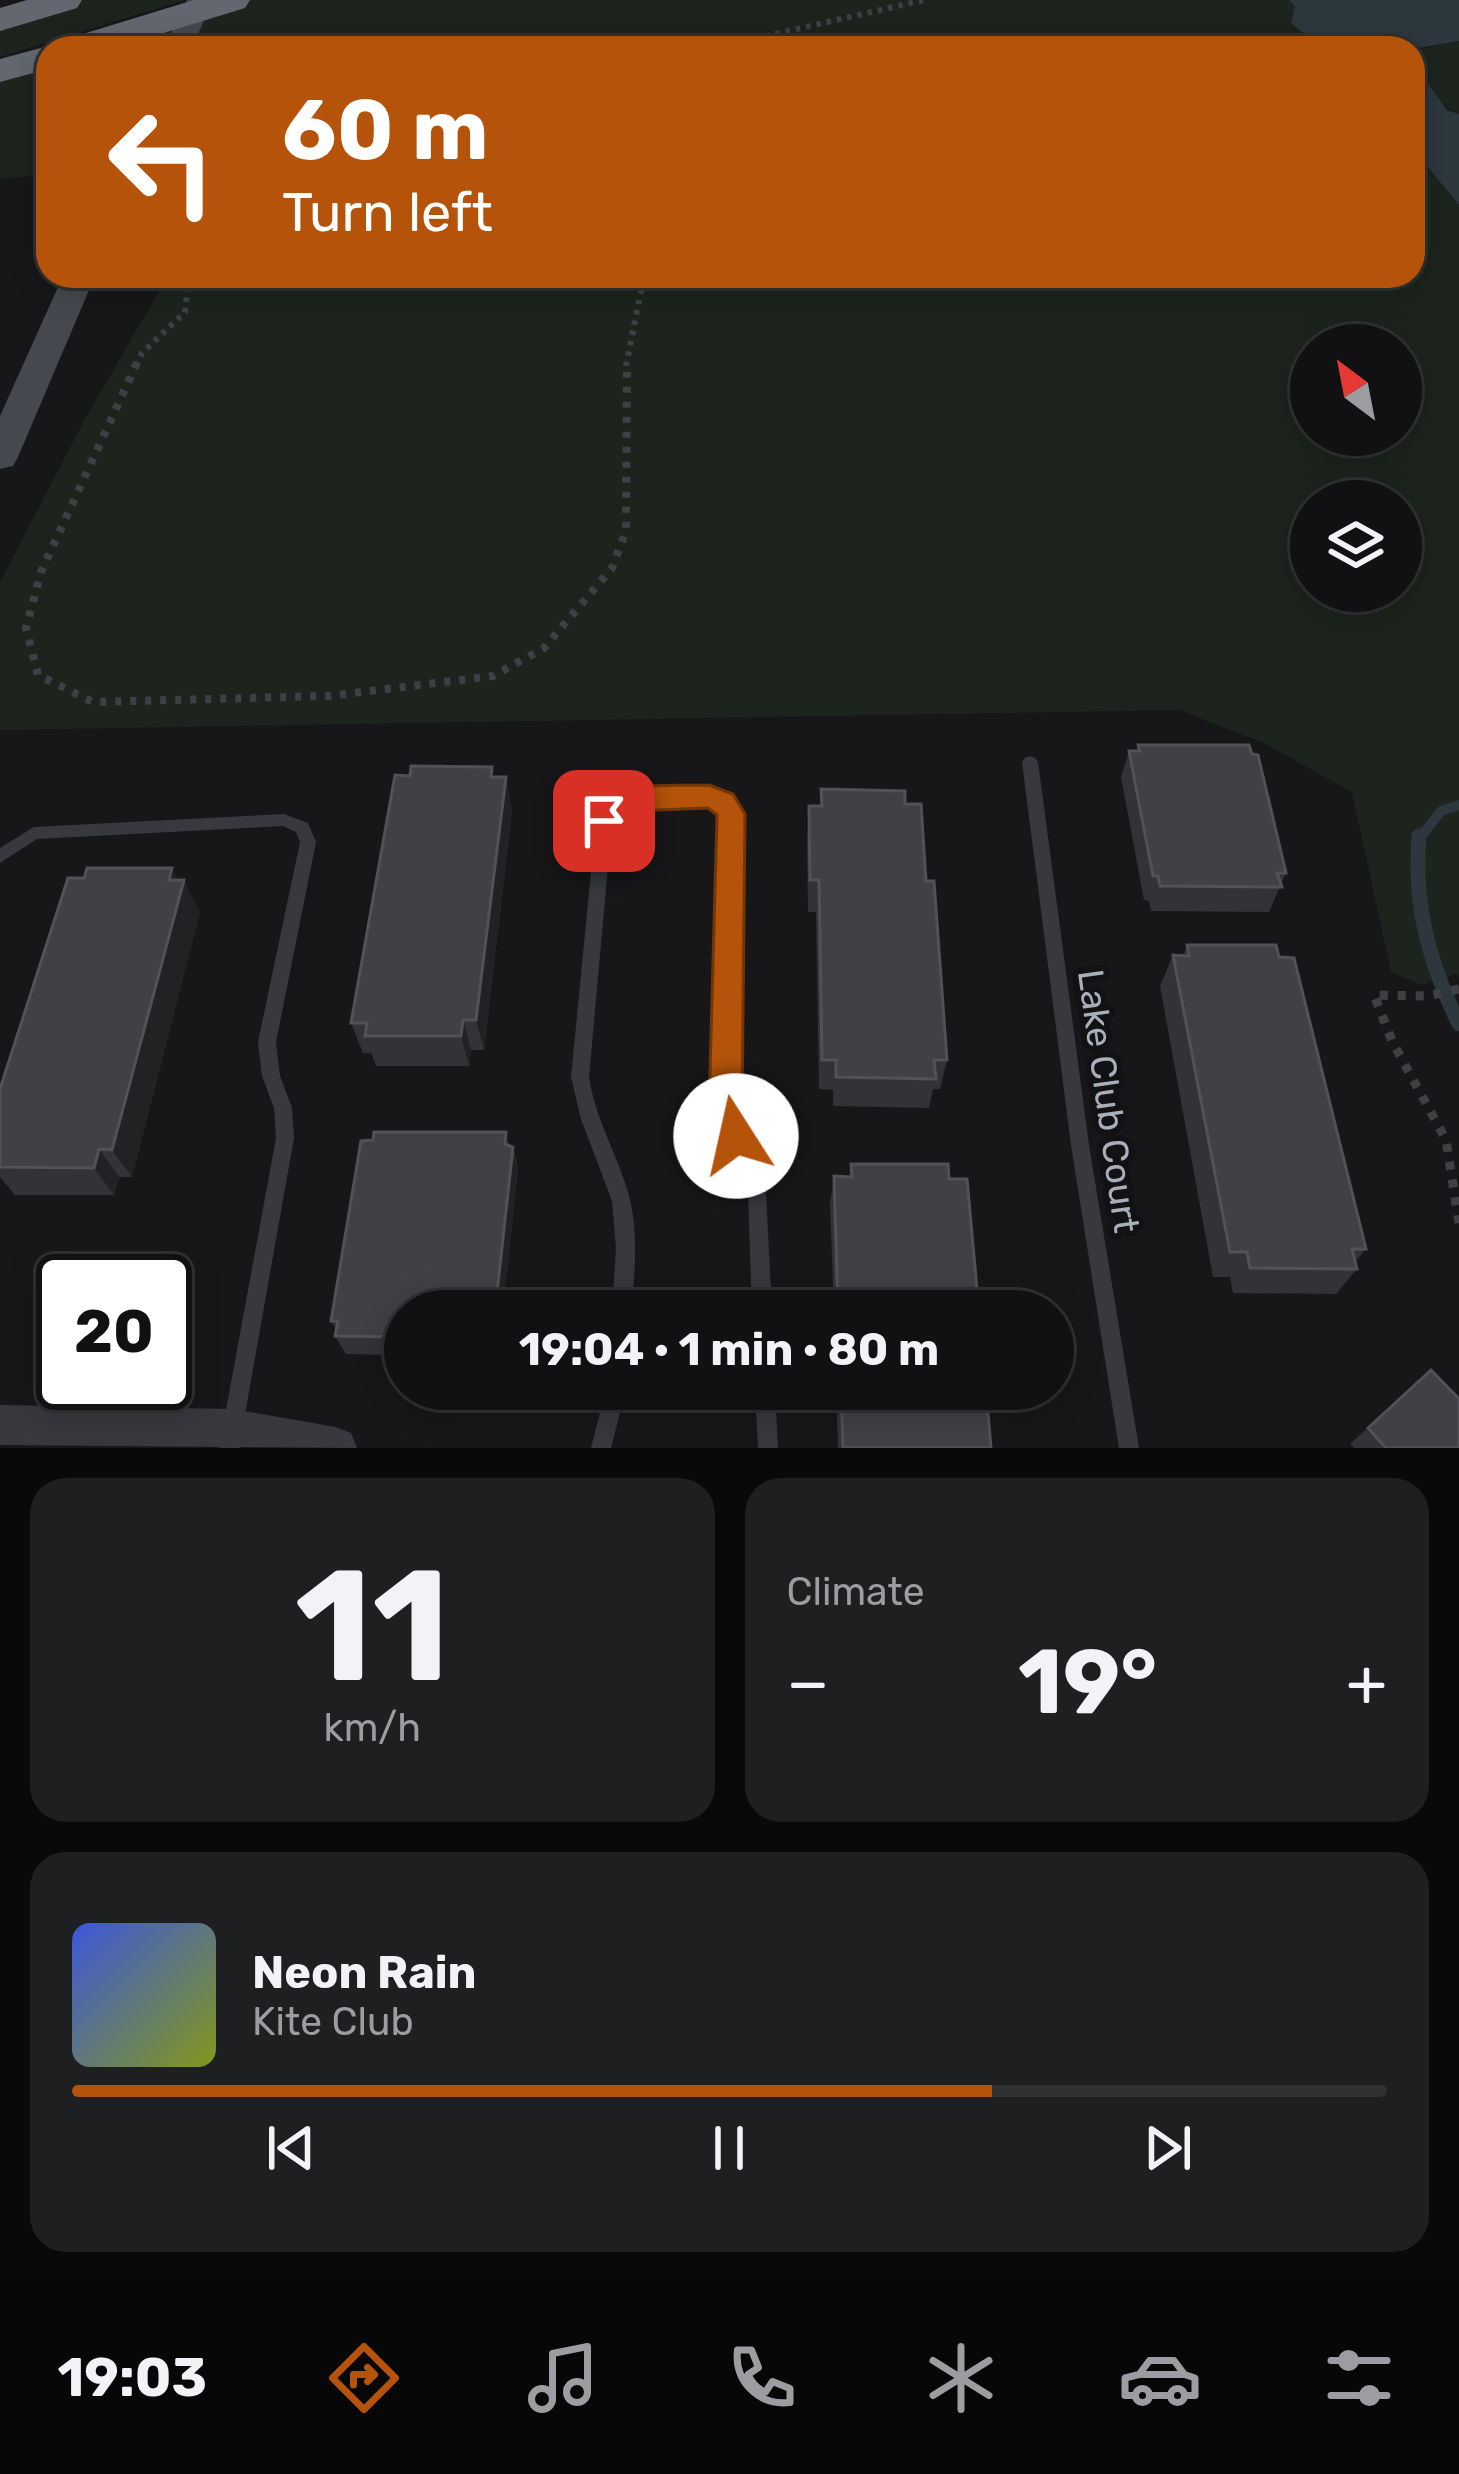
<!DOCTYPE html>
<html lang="en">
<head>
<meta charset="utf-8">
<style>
  :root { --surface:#111113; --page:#1e1f21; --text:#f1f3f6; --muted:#9c9da0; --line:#303133; --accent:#b45309 }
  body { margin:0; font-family:Rubik,sans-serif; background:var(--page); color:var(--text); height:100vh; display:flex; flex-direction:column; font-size:45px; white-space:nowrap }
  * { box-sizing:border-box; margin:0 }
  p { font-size:39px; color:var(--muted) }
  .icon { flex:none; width:66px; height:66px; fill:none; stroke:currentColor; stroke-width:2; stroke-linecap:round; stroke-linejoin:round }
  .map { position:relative; height:1448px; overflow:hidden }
  .panel { display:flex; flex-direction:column; gap:30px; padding:30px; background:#09090a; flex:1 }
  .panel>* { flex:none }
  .guide { position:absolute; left:36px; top:36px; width:1389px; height:252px; border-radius:36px; box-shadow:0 6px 30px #0003,0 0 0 3px var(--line); background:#b45309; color:#fff; overflow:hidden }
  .needle { width:78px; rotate:328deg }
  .fabs { position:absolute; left:1290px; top:324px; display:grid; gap:24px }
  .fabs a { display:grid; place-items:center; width:132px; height:132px; border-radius:50%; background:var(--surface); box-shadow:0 6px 30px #0003,0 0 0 3px var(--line); font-size:60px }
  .speed { position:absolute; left:36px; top:1254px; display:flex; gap:24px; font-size:60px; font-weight:700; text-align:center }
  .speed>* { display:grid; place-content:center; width:156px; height:156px; border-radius:50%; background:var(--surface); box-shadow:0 6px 30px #0003,0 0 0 3px var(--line); line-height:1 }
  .speed .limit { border:6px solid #111; border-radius:18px; background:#fff; color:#111 }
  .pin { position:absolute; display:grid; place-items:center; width:102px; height:102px; color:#fff; margin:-51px; border-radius:24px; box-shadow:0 6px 18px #0006 }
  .me { position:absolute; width:132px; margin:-66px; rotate:350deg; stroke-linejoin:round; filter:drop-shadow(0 0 9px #0008) }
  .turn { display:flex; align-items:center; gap:42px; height:252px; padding:0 48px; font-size:54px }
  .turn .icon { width:156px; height:156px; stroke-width:2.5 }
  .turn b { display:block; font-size:84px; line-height:102px }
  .big { font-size:90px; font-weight:700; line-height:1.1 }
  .panel .card { flex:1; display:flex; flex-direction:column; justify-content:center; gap:18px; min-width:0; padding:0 42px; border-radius:36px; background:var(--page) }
  .panel .dial { align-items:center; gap:0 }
  .dial b { font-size:156px; line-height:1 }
  .song { display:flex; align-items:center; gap:36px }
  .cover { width:144px; height:144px; border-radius:18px; background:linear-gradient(135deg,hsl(230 70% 55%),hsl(70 70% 35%)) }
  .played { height:12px; border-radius:6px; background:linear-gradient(90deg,var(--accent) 70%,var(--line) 70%) }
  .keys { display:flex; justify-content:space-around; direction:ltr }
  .heat { display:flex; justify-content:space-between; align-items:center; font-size:66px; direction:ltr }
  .panel .tiles { flex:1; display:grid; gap:30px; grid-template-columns:1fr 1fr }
  .card:last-child { grid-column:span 2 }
  .trip { position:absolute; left:384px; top:1290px; width:690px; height:120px; border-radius:60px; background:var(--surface); box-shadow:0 6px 30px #0003,0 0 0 3px var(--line); font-weight:700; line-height:120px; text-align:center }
  .tabs { display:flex; height:192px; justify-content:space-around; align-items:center; background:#070708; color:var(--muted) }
  .tabs .icon { width:84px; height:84px }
  .tabs .selected { color:var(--accent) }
  .tabs b { font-size:54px; color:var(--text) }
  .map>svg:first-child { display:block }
  .green { fill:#1c241d; fill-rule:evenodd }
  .water { fill:#2c373e }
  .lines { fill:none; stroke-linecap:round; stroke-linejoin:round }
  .stream-far1 { stroke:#2c373e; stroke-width:10 }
  .stream { stroke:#2c373e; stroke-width:15 }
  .path-far2 { stroke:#3e4045; stroke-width:6; stroke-dasharray:4.5 6; stroke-linecap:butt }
  .path-far1 { stroke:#3e4045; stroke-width:8; stroke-dasharray:6 9; stroke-linecap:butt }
  .path { stroke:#3e4045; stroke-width:9; stroke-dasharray:8 10; stroke-linecap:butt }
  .service { fill:#38393e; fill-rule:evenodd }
  .minor { fill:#38393e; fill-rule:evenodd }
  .secondary { fill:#45484e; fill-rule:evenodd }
  .motorway { fill:#636870; fill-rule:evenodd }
  .wall { fill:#333337 }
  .shaded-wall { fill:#222225 }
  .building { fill:#3f4145; stroke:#505257; stroke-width:3 }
  .route { fill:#b45309; stroke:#753606; stroke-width:3 }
  .labels { text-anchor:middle; stroke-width:12; stroke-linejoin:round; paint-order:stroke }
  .street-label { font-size:36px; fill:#a8afba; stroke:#121214 }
</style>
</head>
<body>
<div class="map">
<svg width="1459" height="1448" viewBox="0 0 1459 1448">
  <rect width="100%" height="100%" fill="#171719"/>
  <g class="green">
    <polygon points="86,0 185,0 0,57 0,24"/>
    <polygon points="232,0 1289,0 1295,6 1291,23 1320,48 76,48"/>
    <path d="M1459,41V114C1436,106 1421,82 1413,60L1419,49Z"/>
    <polygon points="48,57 48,175 0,179 0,72"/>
    <path d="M1413,149L1459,205V977L1456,974L1421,985L1391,972L1352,792L1266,744L1179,710L0,730V582L86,417L168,276H1413ZM1311,345H1401V435H1311ZM1311,501H1401V591H1311Z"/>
  </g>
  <g class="water">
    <polygon points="1289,0 1459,0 1459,41 1419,48 1413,60 1413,48 1320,48 1291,23 1295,6"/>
    <polygon points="1413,63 1447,110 1459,114 1459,205 1413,149"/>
  </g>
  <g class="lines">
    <polyline class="stream-far1" points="1419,839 1441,811 1459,805"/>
    <path class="stream" d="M1419,836C1413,904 1429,963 1459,1024"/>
    <g class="path-far2">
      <polyline points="714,48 924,0"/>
      <polyline points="136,366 142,353 185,312 189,276"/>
      <polyline points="626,366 644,276"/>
    </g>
    <polyline class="path-far1" points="137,363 41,572 26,628 38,675 93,702 329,696 493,676 544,648 612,568 626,531 627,363"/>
    <polyline class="path" points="1459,989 1428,996 1374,995 1392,1041 1446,1140 1459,1223"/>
    <g class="service">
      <polygon points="1030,756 1035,758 1038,762 1089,1145 1139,1448 1119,1448 1071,1145 1022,762 1025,758"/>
      <path d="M666,789C693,790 721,792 739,814L734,1109L759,1159L766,1193L772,1311H752L748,1193L741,1160L716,1110L723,816C704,801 648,795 625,807C619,811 616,817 612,822L589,1077C595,1119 618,1155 629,1196C639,1233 634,1273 632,1311H612L616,1248L612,1201L581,1119L571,1077L596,821C614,791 633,791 666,789Z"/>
      <polygon points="284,814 308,823 316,842 276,1042 280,1076 292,1108 294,1138 239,1448 219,1448 276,1138 274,1108 262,1076 258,1042 300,842 296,832 283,826 37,839 0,863 0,848 34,827"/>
      <polygon points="606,1389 626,1389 611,1448 591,1448"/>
      <polygon points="755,1389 775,1389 778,1448 758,1448"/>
    </g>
    <polygon class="minor" points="0,1405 233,1409 336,1427 351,1433 357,1448 0,1445"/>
    <g class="secondary">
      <polygon points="187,0 213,0 192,48 164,48"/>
      <polygon points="63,276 95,276 18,457 13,466 0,469 0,416"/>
    </g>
    <g class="motorway">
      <polygon points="27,0 82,0 77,8 0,31 0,8"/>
      <polygon points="194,0 250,0 245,8 115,48 57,48 63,40"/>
      <polygon points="48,46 57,48 48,48 48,69 0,82 0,59"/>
    </g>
  </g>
  <g class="wall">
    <polygon points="1138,745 1286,873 1269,912 1151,911 1149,901 1144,900 1121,777 1129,751 1136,751"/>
    <polygon points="494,777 506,777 512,811 484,1050 471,1050 469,1066 376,1066 371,1053 363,1053 351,1023"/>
    <polygon points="821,789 905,804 926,881 947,1060 940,1089 933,1089 929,1108 833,1106 833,1090 819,1089 816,912 808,912 807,839 809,806 820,806"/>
    <polygon points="178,880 200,912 132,1177 119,1177 114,1195 15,1195 0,1177 0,1089"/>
    <polygon points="1187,945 1366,1249 1355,1262 1357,1269 1336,1294 1233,1293 1230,1277 1213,1277 1160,986 1173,955 1183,956"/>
    <polygon points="510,1146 513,1147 518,1168 503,1311 405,1311 405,1355 346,1354 335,1336 336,1329 331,1321"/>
    <polygon points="851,1164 949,1179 979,1311 834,1311 830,1203 834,1176 849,1177"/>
    <polygon points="1431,1370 1459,1448 1354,1448 1350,1444"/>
    <polygon points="836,1389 986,1389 991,1448 838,1448"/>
  </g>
  <g class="shaded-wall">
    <polygon points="506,777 512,811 484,1050 476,1020"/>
    <polygon points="172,868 182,889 184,880 200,912 132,1177 112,1150"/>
    <polygon points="463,1020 471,1050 469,1066 461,1036"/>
    <polygon points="506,1132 518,1168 503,1311 495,1311"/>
    <polygon points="99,1149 119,1177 114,1195 94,1168"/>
  </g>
  <g class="building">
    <polygon points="1138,745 1249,745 1252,754 1258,755 1286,873 1277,873 1282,887 1160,886 1158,876 1153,876 1129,751 1140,751"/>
    <polygon points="411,766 492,767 491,777 506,777 476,1020 463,1020 461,1036 365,1036 367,1023 351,1023 395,775 410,776"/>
    <polygon points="821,789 905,791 905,804 921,804 926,881 934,881 947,1060 934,1060 936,1079 836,1077 836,1060 822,1060 819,880 810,880 809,806 822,806"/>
    <polygon points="87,868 172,868 169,880 184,880 112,1150 99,1149 94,1168 0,1167 0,1089 68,878 84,878"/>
    <polygon points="1187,945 1276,945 1279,957 1294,958 1366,1249 1352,1249 1357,1269 1250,1268 1247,1252 1230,1252 1173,955 1189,956"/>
    <polygon points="374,1132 506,1132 505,1144 513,1147 495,1311 405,1311 405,1337 335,1336 338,1321 331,1321 361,1141 373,1140"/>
    <polygon points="851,1164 948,1164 949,1179 967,1179 979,1311 838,1311 834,1176 852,1177"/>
    <polygon points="1431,1370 1459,1399 1459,1448 1386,1448 1368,1428"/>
    <polygon points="841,1389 986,1389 991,1448 843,1448"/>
  </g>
  <path class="route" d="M709,785L733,794L745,814L742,1110L753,1136L748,1147L736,1152L725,1147L709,1110L717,815L708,808L631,811C615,820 615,836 594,829L590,821C613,777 665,787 709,785Z"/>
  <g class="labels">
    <g class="street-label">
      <text transform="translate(1109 1101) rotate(82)" y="13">Lake Club Court</text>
    </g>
  </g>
</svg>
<div class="fabs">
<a><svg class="needle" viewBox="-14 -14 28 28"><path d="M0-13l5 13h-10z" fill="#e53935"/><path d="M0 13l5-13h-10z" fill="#9c9da0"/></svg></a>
<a><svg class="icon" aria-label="layers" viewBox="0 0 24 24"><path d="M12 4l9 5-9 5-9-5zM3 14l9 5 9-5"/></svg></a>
</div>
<div class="speed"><div class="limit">20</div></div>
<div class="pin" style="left:604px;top:821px;background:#d93025"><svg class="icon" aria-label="arrive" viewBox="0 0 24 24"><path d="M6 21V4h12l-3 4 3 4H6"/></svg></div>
<svg class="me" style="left:736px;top:1136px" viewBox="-20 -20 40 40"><circle r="19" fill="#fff"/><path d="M0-13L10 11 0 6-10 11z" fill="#b45309"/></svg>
<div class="trip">19:04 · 1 min · 80 m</div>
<div class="guide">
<div class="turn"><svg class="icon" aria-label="left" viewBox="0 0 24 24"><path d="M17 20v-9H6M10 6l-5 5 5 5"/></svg><div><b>60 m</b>Turn left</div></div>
</div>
</div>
<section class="panel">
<div class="tiles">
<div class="card dial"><b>11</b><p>km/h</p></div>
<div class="card"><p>Climate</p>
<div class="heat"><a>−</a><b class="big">19°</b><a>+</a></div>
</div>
<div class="card">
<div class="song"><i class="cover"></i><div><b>Neon Rain</b><p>Kite Club</p></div></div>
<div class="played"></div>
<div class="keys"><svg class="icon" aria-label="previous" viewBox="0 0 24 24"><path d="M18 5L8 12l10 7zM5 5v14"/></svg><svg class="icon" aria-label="pause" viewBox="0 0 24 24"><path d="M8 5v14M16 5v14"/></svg><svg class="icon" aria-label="next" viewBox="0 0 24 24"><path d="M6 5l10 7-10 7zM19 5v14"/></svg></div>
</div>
</div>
</section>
<nav class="tabs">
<b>19:03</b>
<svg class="icon selected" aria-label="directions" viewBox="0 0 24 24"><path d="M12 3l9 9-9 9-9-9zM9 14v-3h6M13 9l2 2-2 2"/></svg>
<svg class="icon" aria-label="music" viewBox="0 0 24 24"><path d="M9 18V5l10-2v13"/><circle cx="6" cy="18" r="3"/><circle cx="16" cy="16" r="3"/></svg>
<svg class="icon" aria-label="phone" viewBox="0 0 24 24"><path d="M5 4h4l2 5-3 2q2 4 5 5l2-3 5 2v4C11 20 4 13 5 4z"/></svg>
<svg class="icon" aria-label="climate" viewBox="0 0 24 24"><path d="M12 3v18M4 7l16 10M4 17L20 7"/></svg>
<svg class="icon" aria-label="car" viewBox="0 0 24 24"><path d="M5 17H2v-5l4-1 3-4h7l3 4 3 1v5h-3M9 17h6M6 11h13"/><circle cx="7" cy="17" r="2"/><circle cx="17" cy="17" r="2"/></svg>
<svg class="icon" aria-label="filters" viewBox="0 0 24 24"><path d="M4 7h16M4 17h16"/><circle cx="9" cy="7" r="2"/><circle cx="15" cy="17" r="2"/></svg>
</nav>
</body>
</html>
